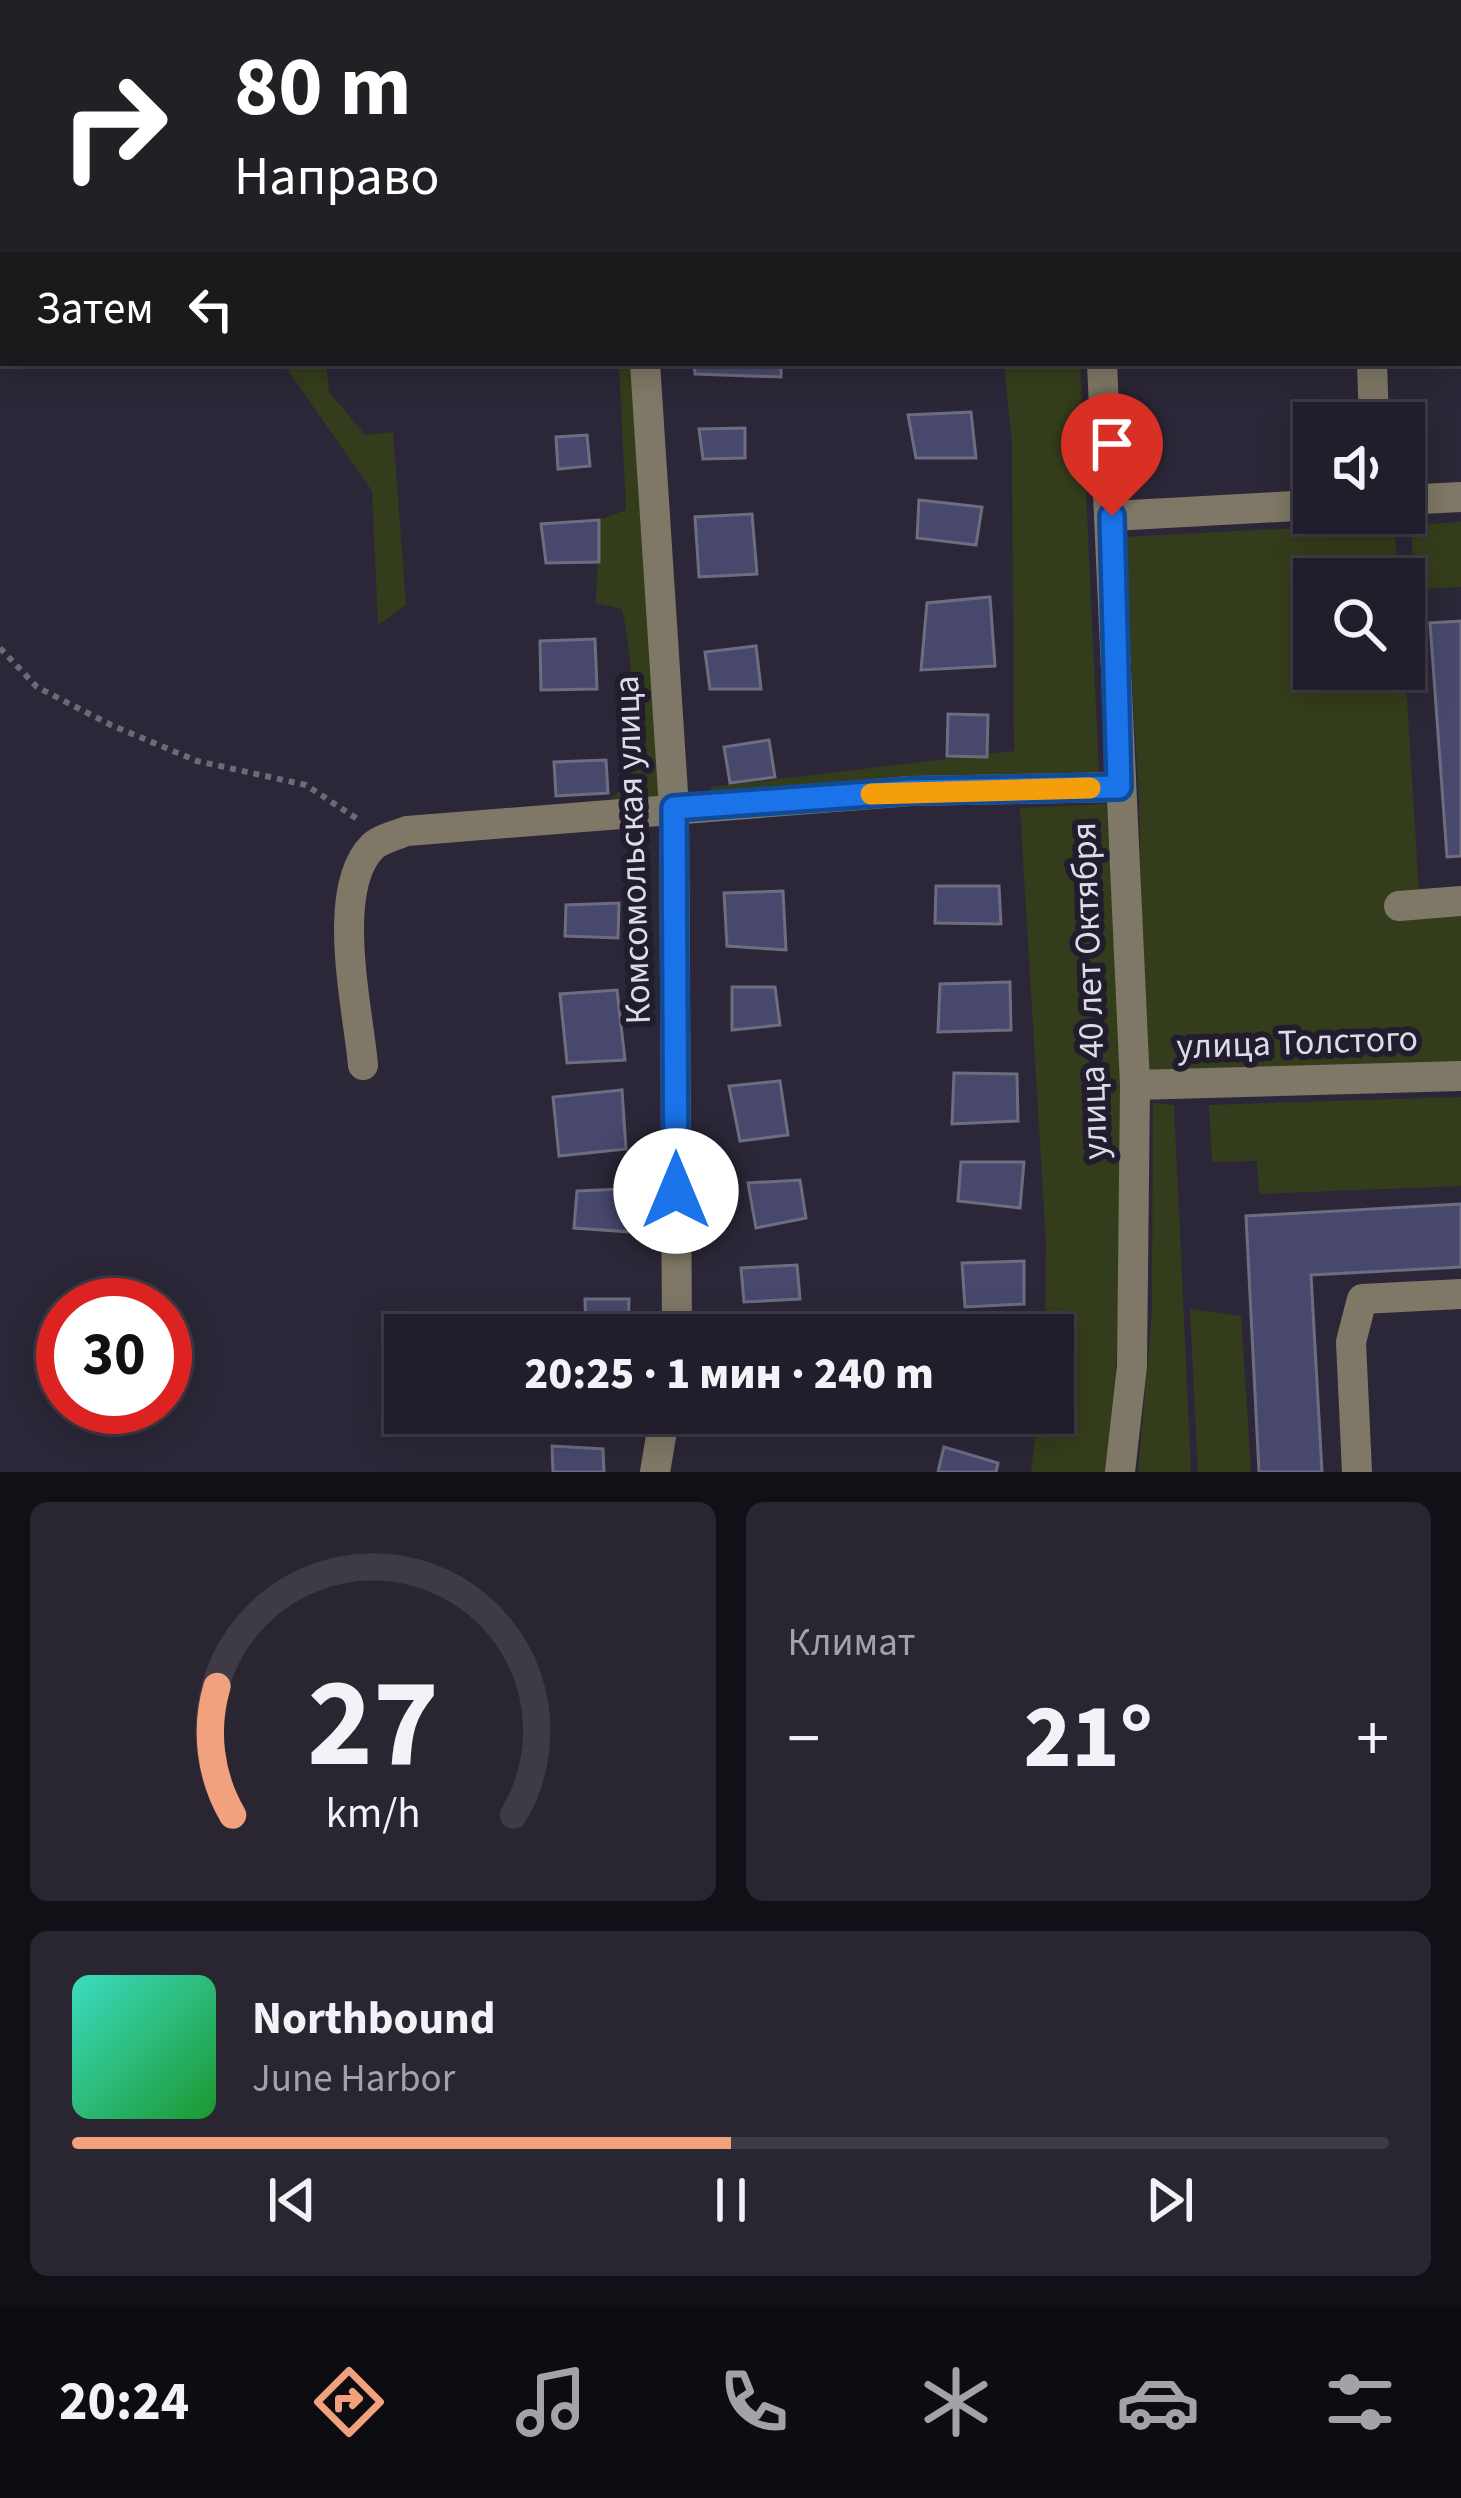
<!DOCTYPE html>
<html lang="ru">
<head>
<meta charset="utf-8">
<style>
  :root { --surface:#211d2a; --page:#292632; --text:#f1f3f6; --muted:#a2a2a8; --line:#3e3b47; --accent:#f1a17d }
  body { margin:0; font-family:"Source Sans 3",sans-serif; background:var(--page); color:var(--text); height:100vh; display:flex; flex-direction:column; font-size:45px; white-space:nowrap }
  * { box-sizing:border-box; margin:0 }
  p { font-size:39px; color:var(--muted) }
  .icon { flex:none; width:66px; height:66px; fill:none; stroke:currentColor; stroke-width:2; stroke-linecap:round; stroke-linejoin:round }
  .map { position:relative; height:1472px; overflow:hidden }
  .drawer { display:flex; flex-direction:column; gap:30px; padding:30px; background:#121017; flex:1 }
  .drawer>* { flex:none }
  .banner { position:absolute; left:0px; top:0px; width:1461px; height:366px; box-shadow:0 6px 30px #0003,0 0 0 3px var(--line); background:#202124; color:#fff; overflow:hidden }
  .buttons { position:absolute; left:1293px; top:402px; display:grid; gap:24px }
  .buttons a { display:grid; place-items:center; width:132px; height:132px; border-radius:0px; background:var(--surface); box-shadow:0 6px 30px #0003,0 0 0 3px var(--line); font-size:60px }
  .speed { position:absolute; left:36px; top:1278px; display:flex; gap:24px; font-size:60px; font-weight:700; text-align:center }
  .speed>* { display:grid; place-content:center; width:156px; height:156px; border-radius:50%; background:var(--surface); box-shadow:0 6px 30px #0003,0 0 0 3px var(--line); line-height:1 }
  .speed .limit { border:18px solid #d22; background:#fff; color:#111 }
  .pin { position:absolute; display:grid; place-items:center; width:102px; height:102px; color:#fff; margin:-123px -51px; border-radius:50% 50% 50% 0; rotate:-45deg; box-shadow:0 0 12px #0007 }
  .pin .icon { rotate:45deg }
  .me { position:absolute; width:132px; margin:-66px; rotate:0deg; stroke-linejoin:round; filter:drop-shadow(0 0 9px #0008) }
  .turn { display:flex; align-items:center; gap:42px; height:252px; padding:0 36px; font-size:54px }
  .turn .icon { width:156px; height:156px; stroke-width:2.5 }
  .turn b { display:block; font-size:84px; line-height:102px }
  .then { display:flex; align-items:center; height:114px; padding:0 36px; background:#0003; gap:24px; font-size:45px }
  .big { font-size:90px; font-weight:800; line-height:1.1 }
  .drawer .widget { flex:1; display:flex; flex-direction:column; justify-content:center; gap:18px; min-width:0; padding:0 42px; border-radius:18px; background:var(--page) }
  .drawer .dial { align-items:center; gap:0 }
  .dial svg { height:312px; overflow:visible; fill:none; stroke:var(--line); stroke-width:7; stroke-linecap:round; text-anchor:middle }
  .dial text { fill:var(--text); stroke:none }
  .song { display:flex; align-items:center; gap:36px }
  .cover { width:144px; height:144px; border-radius:18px; background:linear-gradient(135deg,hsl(170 70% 55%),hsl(130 70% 35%)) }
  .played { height:12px; border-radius:6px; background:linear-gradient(90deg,var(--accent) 50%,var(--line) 50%) }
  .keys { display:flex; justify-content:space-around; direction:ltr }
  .heat { display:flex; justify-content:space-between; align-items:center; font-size:66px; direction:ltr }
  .drawer .tiles { flex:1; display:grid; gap:30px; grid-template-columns:1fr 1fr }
  .widget:last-child { grid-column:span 2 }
  .trip { position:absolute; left:384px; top:1314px; width:690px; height:120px; border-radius:0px; background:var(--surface); box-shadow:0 6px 30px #0003,0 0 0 3px var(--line); font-weight:800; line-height:120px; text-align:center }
  .menu { display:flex; height:192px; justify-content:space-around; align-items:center; background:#0d0c11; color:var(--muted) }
  .menu .icon { width:84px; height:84px }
  .menu .current { color:var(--accent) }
  .menu b { font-size:54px; color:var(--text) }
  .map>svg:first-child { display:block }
  .green { fill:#343d1b }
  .building { fill:#48486d; stroke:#6c6d81; stroke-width:3 }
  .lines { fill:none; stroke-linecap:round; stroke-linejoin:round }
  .path { stroke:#6d6978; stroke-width:6; stroke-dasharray:6 6; stroke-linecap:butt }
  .minor { stroke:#7f7866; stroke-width:30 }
  .route-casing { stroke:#114b97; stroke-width:30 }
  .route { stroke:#1a73e8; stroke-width:21 }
  .slow { stroke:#f59e0b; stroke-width:21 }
  .labels { text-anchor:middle; stroke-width:12; stroke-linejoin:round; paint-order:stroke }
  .street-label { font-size:36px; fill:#dedbe6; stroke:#221d2e }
</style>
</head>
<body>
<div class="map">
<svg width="1461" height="1472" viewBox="0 0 1461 1472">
  <rect width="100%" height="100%" fill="#2c2738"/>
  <g class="green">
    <polygon points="3,0 412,0 6,3"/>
    <polygon points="283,363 326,363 329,392 365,435 393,432 406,605 378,625 372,491"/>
    <path d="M619,363H635L659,797L609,800L630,782C633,724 635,666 622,609L596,603L599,520L626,510Z"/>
    <polygon points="1004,363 1080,363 1099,774 711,798 711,787 1014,751 1012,443"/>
    <polygon points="1461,522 1461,587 1414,589 1411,525"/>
    <polygon points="1394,523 1398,579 1314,579 1314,669 1404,669 1404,650 1420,910 1461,910 1461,1065 1146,1073 1139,800 1124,537"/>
    <path d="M1106,804C1122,1032 1134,1244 1105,1472H1031L1038,1413H1053V1335H1045L1046,1243L1020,808Z"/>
    <polygon points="1461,1097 1461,1186 1259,1194 1257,1161 1212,1162 1209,1105"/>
    <polygon points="1153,1103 1174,1105 1191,1472 1138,1472 1152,1313"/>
    <polygon points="1190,1309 1241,1316 1251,1472 1198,1472"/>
  </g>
  <g class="building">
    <rect x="503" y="0" width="60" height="3"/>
    <rect x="680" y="0" width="66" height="3"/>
    <polygon points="862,0 952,0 952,3"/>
    <polygon points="694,363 781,363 781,377 695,374"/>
    <polygon points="971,412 976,458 916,458 908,415"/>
    <polygon points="745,428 745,458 703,459 699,429"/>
    <polygon points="587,435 590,466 558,469 556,437"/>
    <polygon points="919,500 982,507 976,545 917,538"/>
    <polygon points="752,514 757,574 699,577 695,517"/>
    <polygon points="599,520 599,562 546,563 541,524"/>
    <polygon points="990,597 995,666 921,670 927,603"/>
    <polygon points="1461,621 1461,856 1447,857 1430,623"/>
    <polygon points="595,639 597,689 541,690 540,641"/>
    <polygon points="756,646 761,689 710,689 705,652"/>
    <polygon points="948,714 988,715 987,757 947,756"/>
    <polygon points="769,740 775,777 730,783 724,747"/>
    <polygon points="606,760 608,793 556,796 554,762"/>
    <polygon points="936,886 999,886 1001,924 935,923"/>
    <polygon points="783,891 786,950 727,946 724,893"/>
    <polygon points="619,903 618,938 565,936 566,905"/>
    <polygon points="1010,982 1011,1030 938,1032 940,984"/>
    <polygon points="732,987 775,987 780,1025 732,1030"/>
    <polygon points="617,990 625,1060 567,1063 560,994"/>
    <polygon points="954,1073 1017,1074 1018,1121 952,1124"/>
    <polygon points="780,1081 788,1135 740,1141 729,1086"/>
    <polygon points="622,1090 626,1149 559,1156 553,1097"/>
    <polygon points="961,1162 1024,1162 1020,1208 958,1201"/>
    <polygon points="800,1180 806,1218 756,1228 748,1183"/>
    <polygon points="622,1189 632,1232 574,1228 577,1191"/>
    <polygon points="1461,1204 1461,1267 1311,1275 1322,1472 1259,1472 1246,1216"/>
    <polygon points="1024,1261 1024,1304 965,1307 962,1263"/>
    <polygon points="797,1265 800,1299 744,1302 741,1268"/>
    <polygon points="585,1299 629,1299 628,1335 586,1335"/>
    <polygon points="742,1413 806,1413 804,1423"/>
    <polygon points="552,1446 603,1449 604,1472 553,1472"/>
    <polygon points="944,1447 998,1463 996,1472 938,1472"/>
  </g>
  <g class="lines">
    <polyline class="path" points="0,648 37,687 111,725 197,761 306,785 359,820"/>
    <g class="minor">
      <polyline points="622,0 622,3"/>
      <polyline points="1079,0 1079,3"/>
      <polyline points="1352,0 1353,3"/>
      <polyline points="645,363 674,808 677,1335"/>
      <polyline points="1102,363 1135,1085 1132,1366 1120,1472"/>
      <polyline points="1372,363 1374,423"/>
      <polyline points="1404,500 1461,497"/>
      <polyline points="1112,516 1314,505"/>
      <polyline points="1399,906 1461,901"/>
      <path d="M363,1065C358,1008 329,889 373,846C381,839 396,835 407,831L911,791L1119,787"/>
      <polyline points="1135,1085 1461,1076"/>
      <polyline points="655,1472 665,1413"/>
      <polyline points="1357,1472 1351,1342 1362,1299 1461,1294"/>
    </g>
  </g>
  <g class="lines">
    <defs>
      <polyline id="route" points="676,1191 674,808 911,791 1119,787 1112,516"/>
    </defs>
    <use href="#route" class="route-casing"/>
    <use href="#route" class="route"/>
    <polyline class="slow" points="871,794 1090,788"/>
  </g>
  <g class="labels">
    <g class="street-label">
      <text transform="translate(631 850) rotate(-92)" y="13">Комсомольская улица</text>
      <text transform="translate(1088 991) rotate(-92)" y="13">улица 40 лет Октября</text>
      <text transform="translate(1297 1041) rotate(-2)" y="13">улица Толстого</text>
    </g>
  </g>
</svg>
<div class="buttons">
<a><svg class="icon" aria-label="sound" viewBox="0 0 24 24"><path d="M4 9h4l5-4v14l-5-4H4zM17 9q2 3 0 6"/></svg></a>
<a><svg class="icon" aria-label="search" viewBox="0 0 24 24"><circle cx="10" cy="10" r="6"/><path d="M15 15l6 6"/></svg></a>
</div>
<div class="speed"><div class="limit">30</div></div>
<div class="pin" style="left:1112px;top:516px;background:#d93025"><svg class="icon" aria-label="arrive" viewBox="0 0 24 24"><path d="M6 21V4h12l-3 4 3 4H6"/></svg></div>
<svg class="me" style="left:676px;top:1191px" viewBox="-20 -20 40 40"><circle r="19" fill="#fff"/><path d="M0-13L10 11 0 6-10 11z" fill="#1a73e8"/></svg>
<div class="trip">20:25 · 1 мин · 240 m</div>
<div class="banner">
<div class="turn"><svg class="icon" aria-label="right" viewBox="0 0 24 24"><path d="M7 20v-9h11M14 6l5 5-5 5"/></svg><div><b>80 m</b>Направо</div></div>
<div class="then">Затем<svg class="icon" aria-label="left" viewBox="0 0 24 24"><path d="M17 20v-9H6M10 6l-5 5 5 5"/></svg></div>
</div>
</div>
<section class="drawer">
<div class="tiles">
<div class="widget dial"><svg viewBox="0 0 100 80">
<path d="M14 69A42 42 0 1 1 86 69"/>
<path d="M14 69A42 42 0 0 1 10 36" stroke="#f1a17d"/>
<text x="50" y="56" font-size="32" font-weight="700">27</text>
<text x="50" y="72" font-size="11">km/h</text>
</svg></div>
<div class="widget"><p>Климат</p>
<div class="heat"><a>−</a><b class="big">21°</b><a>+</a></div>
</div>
<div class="widget">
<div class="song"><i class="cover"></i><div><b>Northbound</b><p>June Harbor</p></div></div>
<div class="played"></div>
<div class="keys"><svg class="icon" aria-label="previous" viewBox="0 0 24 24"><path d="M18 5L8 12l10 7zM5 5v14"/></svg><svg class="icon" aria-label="pause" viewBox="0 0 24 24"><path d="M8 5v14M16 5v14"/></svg><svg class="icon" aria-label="next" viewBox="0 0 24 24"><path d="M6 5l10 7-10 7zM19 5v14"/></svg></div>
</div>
</div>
</section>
<nav class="menu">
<b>20:24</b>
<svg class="icon current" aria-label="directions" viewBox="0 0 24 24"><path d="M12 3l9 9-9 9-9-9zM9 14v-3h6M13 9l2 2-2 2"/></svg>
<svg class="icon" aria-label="music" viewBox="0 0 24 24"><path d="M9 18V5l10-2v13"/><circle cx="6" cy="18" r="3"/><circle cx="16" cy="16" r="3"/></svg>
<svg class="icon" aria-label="phone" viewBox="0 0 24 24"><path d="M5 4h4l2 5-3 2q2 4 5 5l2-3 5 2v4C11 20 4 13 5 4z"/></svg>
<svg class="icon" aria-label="climate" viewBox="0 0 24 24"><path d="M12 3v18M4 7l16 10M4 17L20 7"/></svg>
<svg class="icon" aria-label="car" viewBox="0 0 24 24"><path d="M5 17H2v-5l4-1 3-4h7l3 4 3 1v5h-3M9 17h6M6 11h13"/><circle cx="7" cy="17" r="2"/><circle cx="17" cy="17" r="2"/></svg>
<svg class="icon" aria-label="filters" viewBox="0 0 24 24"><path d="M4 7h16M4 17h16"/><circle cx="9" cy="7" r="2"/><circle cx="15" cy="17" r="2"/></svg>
</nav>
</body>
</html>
